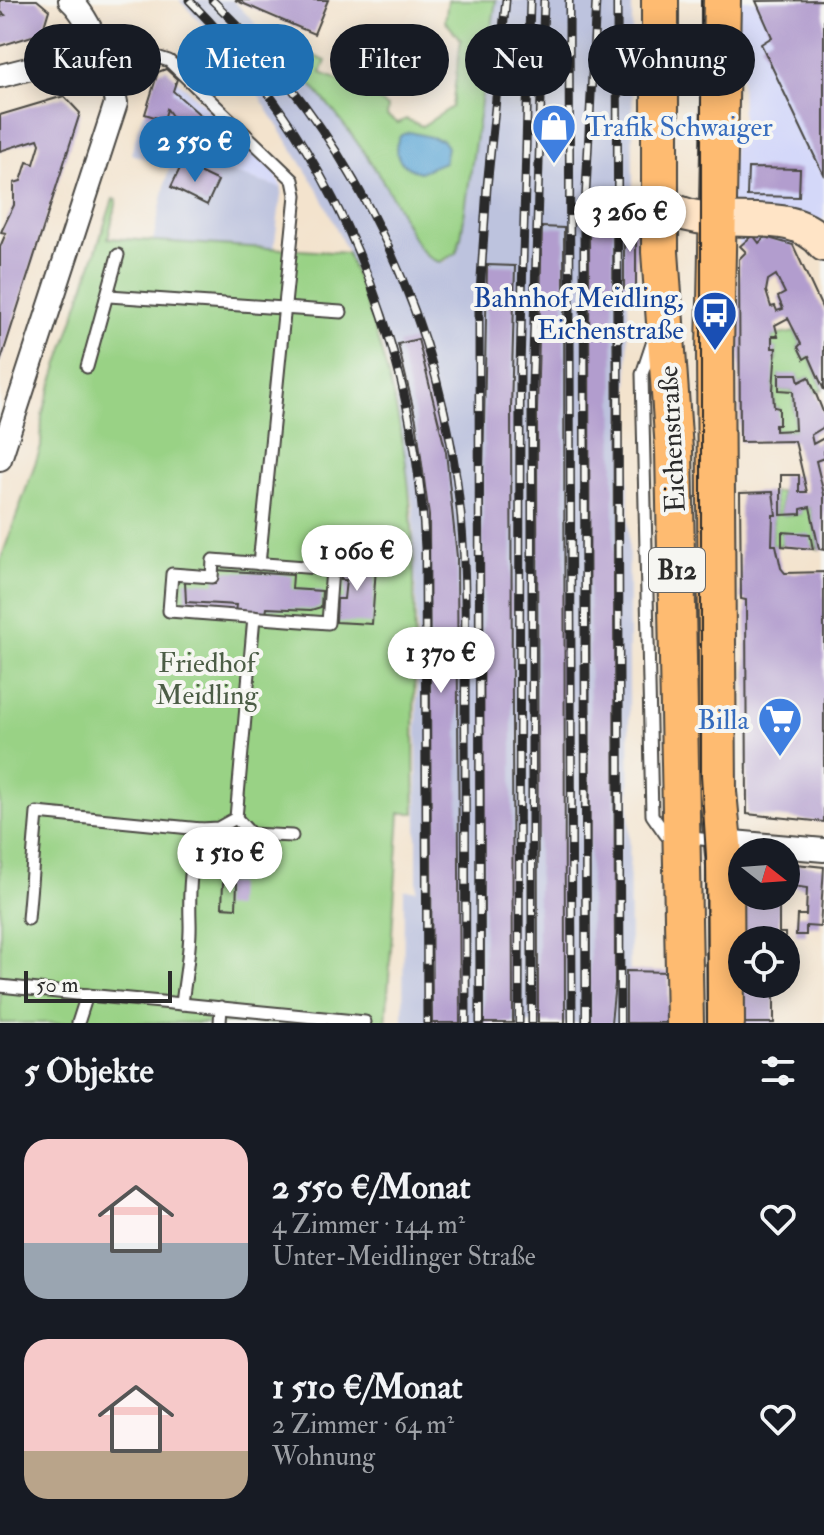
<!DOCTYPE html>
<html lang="de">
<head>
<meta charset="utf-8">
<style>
  :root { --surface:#171b24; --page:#242831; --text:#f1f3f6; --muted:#9ea1a6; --accent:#1f6fb2 }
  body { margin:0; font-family:"IM FELL Double Pica",serif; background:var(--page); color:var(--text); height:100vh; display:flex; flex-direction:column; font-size:30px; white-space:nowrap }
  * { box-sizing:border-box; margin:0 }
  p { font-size:26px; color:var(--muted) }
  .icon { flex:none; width:44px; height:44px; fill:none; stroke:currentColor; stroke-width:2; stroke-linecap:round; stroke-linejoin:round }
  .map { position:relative; height:1023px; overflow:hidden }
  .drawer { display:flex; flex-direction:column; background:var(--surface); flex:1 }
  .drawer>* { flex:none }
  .banner { position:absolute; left:24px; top:24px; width:776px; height:72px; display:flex; gap:16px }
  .needle { width:52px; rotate:107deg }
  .buttons { position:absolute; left:728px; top:838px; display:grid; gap:16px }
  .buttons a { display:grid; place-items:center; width:72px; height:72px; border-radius:50%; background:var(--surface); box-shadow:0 4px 20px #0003; font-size:40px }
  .scale { position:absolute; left:24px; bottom:20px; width:148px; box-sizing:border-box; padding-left:8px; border:4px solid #2b2b2b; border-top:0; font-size:22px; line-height:28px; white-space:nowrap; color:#2b2b2b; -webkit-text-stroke:6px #f6f6f2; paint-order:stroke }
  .price { position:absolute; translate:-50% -68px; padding:0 18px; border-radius:28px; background:#fff; color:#222; font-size:26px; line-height:52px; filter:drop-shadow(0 2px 4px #0008) }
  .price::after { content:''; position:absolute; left:50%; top:48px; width:24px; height:18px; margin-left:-12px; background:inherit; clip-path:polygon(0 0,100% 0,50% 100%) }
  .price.active { background:var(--accent); color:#fff }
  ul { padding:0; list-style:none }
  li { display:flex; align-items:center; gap:24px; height:200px; padding:0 24px }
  li span { display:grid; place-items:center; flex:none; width:224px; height:160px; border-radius:24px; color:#555 }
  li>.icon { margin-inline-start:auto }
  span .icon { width:96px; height:96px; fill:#fffc; stroke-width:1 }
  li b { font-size:34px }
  h2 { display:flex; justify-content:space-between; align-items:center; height:96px; padding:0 24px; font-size:34px }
  .tag { padding:0 28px; border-radius:36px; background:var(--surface); box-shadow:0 4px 20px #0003; font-size:28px; line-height:72px }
  .tag.active { background:var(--accent); color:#fff }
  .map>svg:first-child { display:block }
</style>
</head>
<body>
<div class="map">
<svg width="824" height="1023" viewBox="0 0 824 1023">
  <rect width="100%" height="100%" fill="#f6f6f2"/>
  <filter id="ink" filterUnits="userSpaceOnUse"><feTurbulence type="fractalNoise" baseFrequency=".0125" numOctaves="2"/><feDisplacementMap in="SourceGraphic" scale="16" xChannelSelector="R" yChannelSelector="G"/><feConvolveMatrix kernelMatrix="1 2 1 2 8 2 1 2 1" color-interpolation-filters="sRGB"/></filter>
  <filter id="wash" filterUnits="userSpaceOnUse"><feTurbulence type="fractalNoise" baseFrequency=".006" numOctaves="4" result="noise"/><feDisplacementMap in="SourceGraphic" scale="32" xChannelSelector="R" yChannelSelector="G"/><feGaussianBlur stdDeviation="1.8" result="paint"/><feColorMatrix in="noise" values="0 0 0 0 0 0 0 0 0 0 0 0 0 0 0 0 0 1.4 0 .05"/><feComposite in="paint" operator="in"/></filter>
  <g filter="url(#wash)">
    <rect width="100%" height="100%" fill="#f3e3cd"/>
    <g fill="#d4d8f9">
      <path d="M736 0H824V219L793 245 765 237 759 243 752 235 740 246 727 214 735 131 742 130 741 61H736Z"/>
      <path d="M166 69 276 173 282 188 227 172 161 134 145 114 158 72Z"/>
    </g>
    <g fill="#bdc3de">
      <path d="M179 0H233L330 102 374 164 423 253 444 262 456 253 464 220 496 0H632L633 205 629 209V218L624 219V288L628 289 630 1023H403L404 890H417V626L413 507 394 384 370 302 320 193 257 93 220 43Z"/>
      <path d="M143 113 164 120 161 134 201 158 227 172 282 188 274 249 153 241 169 167 131 154Z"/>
    </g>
    <g fill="#99d285" stroke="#627e58" stroke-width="2">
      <path d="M448 0H496L461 237 456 253 440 262C417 258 405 219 394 200 357 135 317 89 265 35L326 61 321 73 360 89 388 107 387 116 398 123 406 119 422 126 452 107 461 40 445 21Z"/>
      <path d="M113 199 117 200 108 238 347 253C377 328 401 408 409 489 419 596 412 705 415 813H400L386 1023H0V562L41 447 42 415Z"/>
      <path d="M795 332 801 344 798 347 804 359 809 356 823 389 815 393 809 377 799 382 797 375H779V390L793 391 795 430 775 431 779 408 774 407 772 361H776V349L772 348V336Z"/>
      <path d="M773 492H781V515L800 514 801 509 810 507 819 549 783 532 782 546 772 545 773 515 776 514Z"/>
    </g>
    <path fill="#5fa7d6" stroke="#456980" stroke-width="2" d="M410 132 442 140 447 147 444 162 420 172C401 168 389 152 401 135Z"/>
    <g id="blocks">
      <g fill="#b29dce" fill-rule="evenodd">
        <path d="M0 0H37L49 10 42 33 0 46V16L5 15 0 11Z"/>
        <path d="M235 0H328L314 34Z"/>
        <path d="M824 0V176L761 44 772 37 756 1Z"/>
        <path d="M166 69 177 79 173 91 206 120 194 145 172 134 177 123 167 109 164 120 145 114 158 72Z"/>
        <path d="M64 96 80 113 0 363V247L6 233 1 232 14 205V183L21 181 27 162 34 164 40 144 38 139 0 151V115Z"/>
        <path d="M214 117 247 148 238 157 205 126Z"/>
        <path d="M182 164 218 181 207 205 171 187Z"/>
        <path d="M748 168 800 169 799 197 747 196Z"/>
        <path d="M613 195 615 983 611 1023H590L589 196Z"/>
        <rect x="624" y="218" width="12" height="71"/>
        <path d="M542 227 564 228 565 1023H538L537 411Z"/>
        <path d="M753 235 759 243 765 237 793 245 824 312V390L809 356 804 359 798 347 801 344 788 318 775 325 778 336H772V348H776L773 390 774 407 779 408V425H775V431L795 430 793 391 779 390V374H797L799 382 809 377 824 414V427L811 435 813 444 824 438V458L816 461 824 494V550L819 549 810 507 801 509V514L781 515V475H799V492H807L795 441 740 442 739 259 746 252 740 246ZM776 275 785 293 778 297 783 309 777 311 775 306 771 307 766 291 768 280Z"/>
        <path d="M487 265 515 266 511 409 513 1023H484L483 478Z"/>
        <path d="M418 339 446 452 457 557 460 1023H432L429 516 416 420 398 344Z"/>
        <path d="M773 492 776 515H773L772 545H776L781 568 785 573 824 572V822L747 814 746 600 741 599 740 493Z"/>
        <path d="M782 532 810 534 813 549 782 546Z"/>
        <path d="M347 557 363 558V566L376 567 372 624 336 622 337 599H344L346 580H340Z"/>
        <path d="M216 570 293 575 292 589 322 591 321 607 311 610 267 608 266 614 235 612 236 605 186 602 185 581 215 583Z"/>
        <path d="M786 863 824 867 820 927 806 926V935H796L797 915H806L807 888 786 885Z"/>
        <path d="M223 883H237L236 908 222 907Z"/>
        <path d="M742 896H779V933H785V940H742Z"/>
        <path d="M626 971 669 972 668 1023H626Z"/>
        <rect x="742" y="984" width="32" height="39"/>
      </g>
    </g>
  </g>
  <g filter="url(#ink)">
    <use href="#blocks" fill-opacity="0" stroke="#494743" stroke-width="2"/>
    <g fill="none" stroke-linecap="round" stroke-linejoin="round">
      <g stroke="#494743" stroke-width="15">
        <g id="lane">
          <path d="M98 51 148 54 169 61 293 180 296 195 259 564"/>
          <path d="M109 296 341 312"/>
          <path d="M653 341 642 374 652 815 666 835 719 841"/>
          <path d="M87 367 118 255"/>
          <path d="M213 560 332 569 328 623 169 611 172 574 212 577Z"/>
          <path d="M236 818 251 834 292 836"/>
          <path d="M28 919 37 813 201 829"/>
          <path d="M0 986 87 995"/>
          <path d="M182 1004 365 1022"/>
          <path d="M78 1023 87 995 182 1004C185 977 191 949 190 922 189 889 190 862 201 829L218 828 236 818 254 617"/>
          <path d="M220 1023 221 1007"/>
        </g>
      </g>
      <g stroke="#494743" stroke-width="26">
        <g id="street">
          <path d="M0 76 98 51"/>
          <path d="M0 459 116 103C111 74 92 20 70 0"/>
          <path d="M722 841 824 850"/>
        </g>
      </g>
      <g stroke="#494743" stroke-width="36">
        <path id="secondary" d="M661 202C707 239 789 198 824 245"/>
      </g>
      <g stroke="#494743" stroke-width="40">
        <g id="primary">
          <path d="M660 0V252L674 450 685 1023"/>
          <path d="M722 0 715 352 718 792 725 865 726 1023"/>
        </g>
      </g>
      <use href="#lane" stroke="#fff" stroke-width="11"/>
      <use href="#street" stroke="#fff" stroke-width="22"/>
      <use href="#secondary" stroke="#ffe4c6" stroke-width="32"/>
      <use href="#primary" stroke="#febb71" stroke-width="36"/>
      <path stroke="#2b2b2b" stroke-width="2" d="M701 0V775L706 856 707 1023"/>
      <g stroke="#2b2b2b" stroke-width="9">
        <g id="rail">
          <path d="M189 0C335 148 415 341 425 548L427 1023"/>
          <path d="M212 0C355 137 442 320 461 516 467 582 465 649 465 715 466 818 465 920 466 1023"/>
          <path d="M569 0 572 1023"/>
          <path d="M617 0 620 1023"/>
          <path d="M480 1023 479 308 487 187 506 0"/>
          <path d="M519 1023 520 368 530 0"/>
          <path d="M532 1023V388L544 0"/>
          <path d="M586 1023 584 228 596 0"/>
        </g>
      </g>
      <use href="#rail" stroke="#f6f6f2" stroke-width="6" stroke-dasharray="18" stroke-linecap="butt"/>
    </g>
  </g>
  <defs>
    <g id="shop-pin" transform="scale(2.3)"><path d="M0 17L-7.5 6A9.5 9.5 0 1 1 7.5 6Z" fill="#3f7fe0" stroke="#f6f6f2"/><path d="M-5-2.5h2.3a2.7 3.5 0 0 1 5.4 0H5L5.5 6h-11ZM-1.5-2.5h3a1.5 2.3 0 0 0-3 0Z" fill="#fff"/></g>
    <g id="bus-pin" transform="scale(2.3)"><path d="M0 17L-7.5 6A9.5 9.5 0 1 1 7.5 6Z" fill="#1a4fb4" stroke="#f6f6f2"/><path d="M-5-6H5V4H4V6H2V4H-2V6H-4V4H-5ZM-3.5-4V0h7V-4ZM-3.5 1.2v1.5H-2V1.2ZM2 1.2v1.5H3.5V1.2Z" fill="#fff"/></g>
    <g id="supermarket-pin" transform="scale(2.3)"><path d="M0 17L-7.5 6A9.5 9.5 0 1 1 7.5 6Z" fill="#3f7fe0" stroke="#f6f6f2"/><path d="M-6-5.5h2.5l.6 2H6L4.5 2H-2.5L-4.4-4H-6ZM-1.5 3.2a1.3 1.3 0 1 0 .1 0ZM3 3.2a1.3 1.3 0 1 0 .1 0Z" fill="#fff"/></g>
  </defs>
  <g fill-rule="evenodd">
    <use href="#shop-pin" x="554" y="126"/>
    <use href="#bus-pin" x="715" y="313"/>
    <use href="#supermarket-pin" x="780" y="719"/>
  </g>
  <g text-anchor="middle" stroke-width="8" stroke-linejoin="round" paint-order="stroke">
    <rect fill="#f6f6f2" stroke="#686867" stroke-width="2" x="649" y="548" width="56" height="44" rx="6"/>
    <g font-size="26" font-weight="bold" fill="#2b2b2b">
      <text x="677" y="579">B12</text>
    </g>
    <g font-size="28" fill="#366cbe" stroke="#f6f6f2" text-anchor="start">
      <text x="585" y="136">Trafik Schwaiger</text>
      <text x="749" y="729" text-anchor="end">Billa</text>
    </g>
    <g font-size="28" fill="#164399" stroke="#f6f6f2" text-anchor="end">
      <text x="684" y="307">Bahnhof Meidling,<tspan x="684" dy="32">Eichenstraße</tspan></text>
    </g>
    <g font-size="28" fill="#2b2b2b" stroke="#f6f6f2">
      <text transform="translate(671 439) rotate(-93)" y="10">Eichenstraße</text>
    </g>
    <g font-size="28" fill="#4c5d46" stroke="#f6f6f2">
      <text x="207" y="672">Friedhof<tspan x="207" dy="32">Meidling</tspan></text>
    </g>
  </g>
</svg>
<div class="buttons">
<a><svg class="needle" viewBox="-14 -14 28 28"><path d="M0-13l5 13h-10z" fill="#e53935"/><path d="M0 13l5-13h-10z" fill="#9ea1a6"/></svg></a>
<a><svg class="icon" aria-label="locate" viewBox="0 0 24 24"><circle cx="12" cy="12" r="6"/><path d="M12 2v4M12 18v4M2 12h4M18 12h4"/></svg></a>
</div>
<div class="scale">50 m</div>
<b class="price active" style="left:195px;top:184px">2 550 €</b>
<b class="price" style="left:630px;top:254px">3 260 €</b>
<b class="price" style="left:357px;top:593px">1 060 €</b>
<b class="price" style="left:441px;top:695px">1 370 €</b>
<b class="price" style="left:230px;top:895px">1 510 €</b>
<div class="banner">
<a class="tag">Kaufen</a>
<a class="tag active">Mieten</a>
<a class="tag">Filter</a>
<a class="tag">Neu</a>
<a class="tag">Wohnung</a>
</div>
</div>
<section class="drawer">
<h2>5 Objekte<svg class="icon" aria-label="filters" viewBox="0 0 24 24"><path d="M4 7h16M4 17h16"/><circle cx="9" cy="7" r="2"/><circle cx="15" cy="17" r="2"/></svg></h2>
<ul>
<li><span style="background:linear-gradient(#f6c9c9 65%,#9aa5b1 0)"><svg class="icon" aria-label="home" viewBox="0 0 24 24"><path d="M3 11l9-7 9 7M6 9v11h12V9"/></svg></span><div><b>2 550 €/Monat</b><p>4 Zimmer · 144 m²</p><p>Unter-Meidlinger Straße</p></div><svg class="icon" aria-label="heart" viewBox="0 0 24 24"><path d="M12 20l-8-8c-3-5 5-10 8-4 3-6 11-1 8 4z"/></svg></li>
<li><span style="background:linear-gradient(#f6c9c9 70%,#b9a48a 0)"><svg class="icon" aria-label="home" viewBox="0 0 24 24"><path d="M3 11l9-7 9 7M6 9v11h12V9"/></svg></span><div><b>1 510 €/Monat</b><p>2 Zimmer · 64 m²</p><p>Wohnung</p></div><svg class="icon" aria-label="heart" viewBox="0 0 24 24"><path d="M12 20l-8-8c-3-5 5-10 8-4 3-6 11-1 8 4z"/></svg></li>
</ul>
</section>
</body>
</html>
